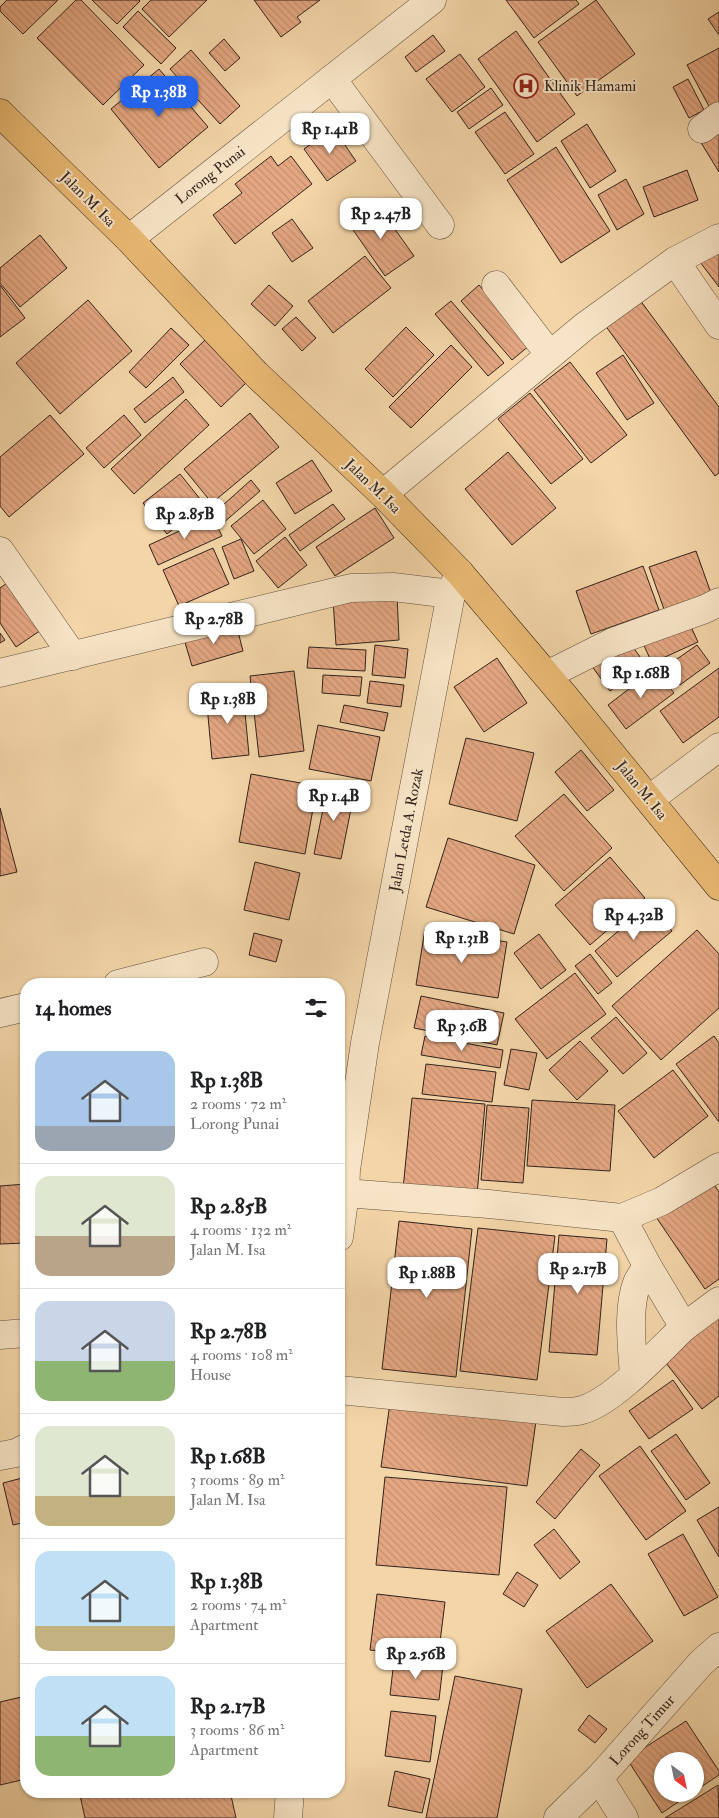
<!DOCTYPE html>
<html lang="en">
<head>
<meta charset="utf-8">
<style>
  :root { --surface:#fff; --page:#f6f6f6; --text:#202124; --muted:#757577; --line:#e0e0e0; --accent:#2563eb }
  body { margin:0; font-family:"IM FELL Double Pica",serif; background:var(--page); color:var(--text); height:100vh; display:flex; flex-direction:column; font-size:19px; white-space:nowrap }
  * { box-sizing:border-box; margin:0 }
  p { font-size:16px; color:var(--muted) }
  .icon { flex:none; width:28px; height:28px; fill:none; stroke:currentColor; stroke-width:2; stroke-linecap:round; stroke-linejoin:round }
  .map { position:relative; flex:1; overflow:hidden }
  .panel { position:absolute; left:20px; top:978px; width:325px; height:820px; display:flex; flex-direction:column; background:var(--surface); border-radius:20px; box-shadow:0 1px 4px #0004 }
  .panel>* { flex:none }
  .needle { width:32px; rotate:147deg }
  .controls { position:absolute; left:654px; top:1752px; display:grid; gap:10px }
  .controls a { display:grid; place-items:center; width:50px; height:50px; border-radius:50%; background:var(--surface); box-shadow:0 1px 4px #0004; font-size:25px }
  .price { position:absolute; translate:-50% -42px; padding:0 11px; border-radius:10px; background:#fff; color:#222; font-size:16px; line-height:32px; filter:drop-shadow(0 1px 2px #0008) }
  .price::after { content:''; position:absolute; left:50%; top:30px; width:15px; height:11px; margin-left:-8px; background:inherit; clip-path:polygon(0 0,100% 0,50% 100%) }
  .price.selected { background:var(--accent); color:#fff }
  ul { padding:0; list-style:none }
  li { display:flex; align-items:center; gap:15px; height:125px; padding:0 15px }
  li+li { border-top:1px solid var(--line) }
  li span { display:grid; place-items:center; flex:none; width:140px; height:100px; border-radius:15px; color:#555 }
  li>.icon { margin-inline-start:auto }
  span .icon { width:60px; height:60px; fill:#fffc; stroke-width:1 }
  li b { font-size:21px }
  h2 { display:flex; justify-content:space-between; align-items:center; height:60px; padding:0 15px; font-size:21px }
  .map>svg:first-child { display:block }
</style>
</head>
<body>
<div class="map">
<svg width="719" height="1818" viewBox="0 0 719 1818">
  <defs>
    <pattern id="building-back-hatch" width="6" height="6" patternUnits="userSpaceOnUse" patternTransform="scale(1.25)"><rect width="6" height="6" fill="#e4a782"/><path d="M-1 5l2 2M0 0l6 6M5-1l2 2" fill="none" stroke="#c48f70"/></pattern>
  </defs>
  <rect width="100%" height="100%" fill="#f3d5a8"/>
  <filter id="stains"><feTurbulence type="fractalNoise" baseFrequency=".004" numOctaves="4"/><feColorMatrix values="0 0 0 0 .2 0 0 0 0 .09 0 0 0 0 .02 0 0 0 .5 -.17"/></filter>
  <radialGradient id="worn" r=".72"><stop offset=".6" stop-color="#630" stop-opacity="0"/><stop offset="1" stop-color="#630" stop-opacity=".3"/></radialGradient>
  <g fill="url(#building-back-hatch)" stroke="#32231c">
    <path d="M7 0H58L23 34 0 11V7Z"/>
    <path d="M76 0H81L144 65 103 105 37 38Z"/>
    <path d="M92 0H139L140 1 117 24Z"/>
    <path d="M151 0H207L169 37 142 9Z"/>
    <path d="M254 0H320L297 17 301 22 281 37Z"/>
    <path d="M506 0H576L579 4 534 38Z"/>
    <path d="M596 0 635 54 577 96 538 42Z"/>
    <path d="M138 11 176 48 161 64 123 27Z"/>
    <path d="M719 12V35L708 19Z"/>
    <path d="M516 31 575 114 537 142 478 59Z"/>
    <path d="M433 35 445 51 416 72 405 57Z"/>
    <path d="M224 39 240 58 225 71 209 53Z"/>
    <path d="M719 48V108L712 112 687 65Z"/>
    <path d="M191 50 240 106 220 124 170 69Z"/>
    <path d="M460 54 485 87 452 112 426 79Z"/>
    <path d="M159 69 208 127 159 168 111 109Z"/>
    <path d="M688 79 704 110 689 118 673 87Z"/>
    <path d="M491 88 503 105 469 129 457 112Z"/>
    <path d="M505 112 534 154 505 174 475 132Z"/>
    <path d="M587 124 616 171 590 188 561 141Z"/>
    <path d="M333 128 356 161 327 181 304 149Z"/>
    <path d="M719 130V172L700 141Z"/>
    <path d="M556 147 610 231 561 263 507 180Z"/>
    <path d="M271 156 278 166 291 156 312 184 235 244 213 215 242 193 235 184Z"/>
    <path d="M687 170 698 200 654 217 643 187Z"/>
    <path d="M626 179 644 214 617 230 598 195Z"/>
    <path d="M377 204 414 256 385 276 349 224Z"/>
    <path d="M292 219 313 248 292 262 272 233Z"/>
    <path d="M40 235 67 268 20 307 0 283V268Z"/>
    <path d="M719 249V287L700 262Z"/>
    <path d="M365 256 391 288 333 333 308 301Z"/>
    <path d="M0 285 25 318 0 337Z"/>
    <path d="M269 285 293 306 275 326 251 304Z"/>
    <path d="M479 285 530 345 512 360 461 301Z"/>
    <path d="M637 296 719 407V473L715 476 602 321Z"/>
    <path d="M88 300 132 351 60 414 16 363Z"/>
    <path d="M451 301 504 363 488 376 435 314Z"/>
    <path d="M296 317 316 338 302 351 282 329Z"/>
    <path d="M406 327 434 355 393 397 365 369Z"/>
    <path d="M171 328 189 345 146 388 129 372Z"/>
    <path d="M205 340 246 383 221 407 180 364Z"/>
    <path d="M451 345 472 367 411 428 389 407Z"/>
    <path d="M623 355 654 403 627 420 596 373Z"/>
    <path d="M570 362 627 435 591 463 534 390Z"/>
    <path d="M173 377 184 392 145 423 134 409Z"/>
    <path d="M530 393 583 459 551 484 498 419Z"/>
    <path d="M186 399 209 425 134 494 111 469Z"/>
    <path d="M250 413 279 447 212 503 184 469Z"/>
    <path d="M50 415 84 454 9 517 0 506V457Z"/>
    <path d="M124 415 141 435 104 468 86 448Z"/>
    <path d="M508 452 556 508 512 545 465 489Z"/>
    <path d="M312 460 332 491 295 514 276 483Z"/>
    <path d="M180 474 205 505 167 534 143 503Z"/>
    <path d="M251 480 260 491 222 524 213 514Z"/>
    <path d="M263 500 286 529 254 554 231 526Z"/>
    <path d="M333 504 345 519 300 551 289 535Z"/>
    <path d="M375 508 394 538 335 576 316 547Z"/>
    <path d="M212 516 222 536 158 565 149 545Z"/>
    <path d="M285 537 307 565 278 588 256 561Z"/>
    <path d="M241 539 254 571 234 579 222 547Z"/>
    <path d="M213 548 229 584 179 606 163 570Z"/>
    <path d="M696 551 712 596 665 612 649 567Z"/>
    <path d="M643 566 659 610 591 634 576 591Z"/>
    <path d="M10 581 44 628 16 647 0 623V588Z"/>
    <path d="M397 594 399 640 336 645 333 599Z"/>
    <path d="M687 618 698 642 652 663 641 639Z"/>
    <path d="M236 624 243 651 192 666 184 639Z"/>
    <path d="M0 633 5 640 0 643Z"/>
    <path d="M627 639 646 665 610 691 591 665Z"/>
    <path d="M375 645 408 649 405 678 372 675Z"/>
    <path d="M697 645 710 663 680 685 667 666Z"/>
    <path d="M309 647 366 650 365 671 307 668Z"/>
    <path d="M497 658 527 703 484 732 454 687Z"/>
    <path d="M719 668V717L683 743 660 711Z"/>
    <path d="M655 669 674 693 626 729 608 705Z"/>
    <path d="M294 671 304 751 259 757 250 676Z"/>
    <path d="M323 675 362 677 360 696 322 693Z"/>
    <path d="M370 681 404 685 401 707 367 703Z"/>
    <path d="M243 691 249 755 212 759 206 695Z"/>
    <path d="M344 705 388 713 384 731 340 722Z"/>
    <path d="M318 725 380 737 371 781 309 769Z"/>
    <path d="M466 738 534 753 517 821 449 804Z"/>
    <path d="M581 750 614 790 587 811 555 772Z"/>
    <path d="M251 774 317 786 305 854 239 842Z"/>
    <path d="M328 784 355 789 341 859 314 854Z"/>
    <path d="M564 794 612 848 564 891 515 836Z"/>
    <path d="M0 808 17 872 0 876Z"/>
    <path d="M448 838 535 865 514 934 426 907Z"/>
    <path d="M610 857 645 898 590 945 555 905Z"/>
    <path d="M255 862 300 873 289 920 244 910Z"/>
    <path d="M650 904 672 931 617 977 595 951Z"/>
    <path d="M425 929 507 942 498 998 416 985Z"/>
    <path d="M697 930 719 954V1008L661 1060 612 1006Z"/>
    <path d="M254 933 282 940 276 962 249 955Z"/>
    <path d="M539 934 566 970 541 989 514 953Z"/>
    <path d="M590 954 612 983 598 994 575 966Z"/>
    <path d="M575 973 606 1014 547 1059 515 1019Z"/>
    <path d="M421 996 504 1013 497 1045 414 1028Z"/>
    <path d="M616 1017 647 1053 623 1074 591 1038Z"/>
    <path d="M425 1036 503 1050 500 1068 421 1055Z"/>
    <path d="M714 1036 719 1043V1122L676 1064Z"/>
    <path d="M580 1041 608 1071 577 1100 549 1070Z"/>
    <path d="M511 1049 537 1053 529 1090 504 1085Z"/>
    <path d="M426 1064 496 1072 492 1102 422 1094Z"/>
    <path d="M673 1070 708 1116 654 1158 618 1111Z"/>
    <path d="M412 1098 485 1104 477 1195 403 1189Z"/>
    <path d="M532 1100 615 1105 610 1171 527 1166Z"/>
    <path d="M26 1103V1115L21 1106Z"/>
    <path d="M487 1105 529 1108 523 1183 481 1180Z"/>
    <path d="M711 1180 719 1192V1279L705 1289 656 1217Z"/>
    <path d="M26 1184V1243L0 1244V1186Z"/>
    <path d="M399 1221 472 1229 456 1377 382 1369Z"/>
    <path d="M478 1228 555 1236 537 1380 460 1371Z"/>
    <path d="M559 1235 607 1239 597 1355 549 1352Z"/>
    <path d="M719 1314V1396L702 1409 662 1358Z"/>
    <path d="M673 1380 693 1409 649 1439 629 1411Z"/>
    <path d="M390 1403 536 1421 527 1486 381 1467Z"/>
    <path d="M676 1434 710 1483 686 1500 651 1451Z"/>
    <path d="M640 1446 686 1511 646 1540 599 1476Z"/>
    <path d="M581 1449 600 1465 555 1519 536 1502Z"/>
    <path d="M26 1477V1522L13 1525 3 1483Z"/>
    <path d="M385 1477 507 1487 499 1575 376 1565Z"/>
    <path d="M719 1507V1557L697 1520Z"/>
    <path d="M554 1529 580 1562 560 1579 534 1545Z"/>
    <path d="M683 1534 718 1597 684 1616 648 1554Z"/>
    <path d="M517 1572 538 1585 524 1607 503 1594Z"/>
    <path d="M611 1584 653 1641 587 1688 546 1631Z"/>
    <path d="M377 1594 445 1602 438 1658 370 1650Z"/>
    <path d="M394 1660 443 1665 439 1700 390 1695Z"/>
    <path d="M455 1676 522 1689 497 1818H426Z"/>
    <path d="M26 1696V1779L0 1785V1702Z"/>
    <path d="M391 1711 436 1716 430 1762 385 1756Z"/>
    <path d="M589 1715 607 1729 595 1743 578 1730Z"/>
    <path d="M686 1721 719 1771V1775L695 1791V1761H662V1794H690L662 1813 627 1759Z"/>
    <path d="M395 1771 430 1779 422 1813 388 1806Z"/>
    <path d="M718 1785 719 1818H665Z"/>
    <path d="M79 1791H230L236 1818H85Z"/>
  </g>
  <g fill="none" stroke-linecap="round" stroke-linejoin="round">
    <g stroke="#62503f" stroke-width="29">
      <g id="minor">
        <path d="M332 79 440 225"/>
        <path d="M702 129 719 116"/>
        <path d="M129 239 432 0"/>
        <path d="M675 261 719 325"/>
        <path d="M496 285 550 355"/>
        <path d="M383 494 585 326 675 261 719 238"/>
        <path d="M0 551 73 656"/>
        <path d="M0 673 351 588 393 587 451 594"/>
        <path d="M547 675 613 642 705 609 719 602"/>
        <path d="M650 799 719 747"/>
        <path d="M118 984 204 962"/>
        <path d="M0 1013 26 1007"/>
        <path d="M345 1193 489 1204 622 1218 662 1201 719 1167"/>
        <path d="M339 1237 345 1193 346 1170 365 1043 451 594 459 572"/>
        <path d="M684 1327 719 1301"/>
        <path d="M0 1335 26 1333"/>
        <path d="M634 1375C632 1348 627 1309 637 1283 639 1277 644 1272 648 1267"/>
        <path d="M339 1390 563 1412C569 1412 576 1412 582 1410 613 1402 660 1350 684 1327L648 1267 622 1218"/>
        <path d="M0 1456 16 1453 26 1448"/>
        <path d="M288 1818 290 1791"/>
        <path d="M558 1818 599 1778"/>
        <path d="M624 1818 599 1778 701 1663 719 1647"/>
      </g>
    </g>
    <g stroke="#32231c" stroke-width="29">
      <path id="major" d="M0 113 129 239 256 374 383 494 459 572 565 697 719 886"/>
    </g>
    <use href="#minor" stroke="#f7e4c6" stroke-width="28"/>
    <use href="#major" stroke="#eaba74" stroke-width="28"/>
  </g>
  <defs>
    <g id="hospital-ring" transform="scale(1.25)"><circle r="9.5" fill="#f7e4c6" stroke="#8f2418" stroke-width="1.5"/><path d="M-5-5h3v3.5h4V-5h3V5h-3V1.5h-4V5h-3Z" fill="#8f2418"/></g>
  </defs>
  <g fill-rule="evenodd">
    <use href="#hospital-ring" x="526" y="86"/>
  </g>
  <g text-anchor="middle" stroke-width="4" stroke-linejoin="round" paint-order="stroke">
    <g font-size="15" fill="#32231c" stroke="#f7e4c6" text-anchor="start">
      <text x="544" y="91">Klinik Hamami</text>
    </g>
    <g font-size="15" fill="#32231c" stroke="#f7e4c6">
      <text transform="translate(210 175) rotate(-38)" y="5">Lorong Punai</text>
      <text transform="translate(88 199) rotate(45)" y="5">Jalan M. Isa</text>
      <text transform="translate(373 486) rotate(44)" y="5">Jalan M. Isa</text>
      <text transform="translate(642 790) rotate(51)" y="5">Jalan M. Isa</text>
      <text transform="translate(406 830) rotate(-79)" y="5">Jalan Letda A. Rozak</text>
      <text transform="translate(642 1730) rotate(-48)" y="5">Lorong Timur</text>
    </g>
  </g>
  <rect width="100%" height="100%" filter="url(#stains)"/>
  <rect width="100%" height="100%" fill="url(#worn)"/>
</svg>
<div class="controls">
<a><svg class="needle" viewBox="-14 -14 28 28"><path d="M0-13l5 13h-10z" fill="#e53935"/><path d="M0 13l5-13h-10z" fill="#757577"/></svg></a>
</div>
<b class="price selected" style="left:159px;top:118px">Rp 1.38B</b>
<b class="price" style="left:330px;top:155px">Rp 1.41B</b>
<b class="price" style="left:381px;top:240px">Rp 2.47B</b>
<b class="price" style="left:185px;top:540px">Rp 2.85B</b>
<b class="price" style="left:214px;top:645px">Rp 2.78B</b>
<b class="price" style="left:641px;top:699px">Rp 1.68B</b>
<b class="price" style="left:228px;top:725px">Rp 1.38B</b>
<b class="price" style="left:334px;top:822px">Rp 1.4B</b>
<b class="price" style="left:634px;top:941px">Rp 4.32B</b>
<b class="price" style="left:462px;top:964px">Rp 1.31B</b>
<b class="price" style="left:462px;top:1052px">Rp 3.6B</b>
<b class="price" style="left:578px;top:1295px">Rp 2.17B</b>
<b class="price" style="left:427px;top:1299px">Rp 1.88B</b>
<b class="price" style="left:416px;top:1680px">Rp 2.56B</b>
<section class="panel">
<h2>14 homes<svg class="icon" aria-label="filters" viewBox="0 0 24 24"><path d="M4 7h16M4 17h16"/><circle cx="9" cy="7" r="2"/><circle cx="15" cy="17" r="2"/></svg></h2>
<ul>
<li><span style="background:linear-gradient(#a9c7e8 75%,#9aa5b1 0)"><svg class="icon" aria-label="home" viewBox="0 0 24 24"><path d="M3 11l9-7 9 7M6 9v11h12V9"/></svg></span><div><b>Rp 1.38B</b><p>2 rooms · 72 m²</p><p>Lorong Punai</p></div></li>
<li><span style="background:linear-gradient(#dfe7d0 60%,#b9a48a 0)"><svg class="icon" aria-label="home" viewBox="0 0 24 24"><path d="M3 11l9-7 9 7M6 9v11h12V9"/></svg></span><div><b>Rp 2.85B</b><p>4 rooms · 132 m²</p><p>Jalan M. Isa</p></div></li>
<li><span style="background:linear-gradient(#c9d6e8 60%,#8fb573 0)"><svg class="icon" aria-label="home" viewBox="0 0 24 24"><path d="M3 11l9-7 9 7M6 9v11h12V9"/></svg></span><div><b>Rp 2.78B</b><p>4 rooms · 108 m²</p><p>House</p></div></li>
<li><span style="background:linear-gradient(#dfe7d0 70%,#c2b280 0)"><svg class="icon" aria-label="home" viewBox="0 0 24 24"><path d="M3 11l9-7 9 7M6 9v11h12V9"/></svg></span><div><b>Rp 1.68B</b><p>3 rooms · 89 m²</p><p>Jalan M. Isa</p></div></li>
<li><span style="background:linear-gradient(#bfe0f5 75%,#c2b280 0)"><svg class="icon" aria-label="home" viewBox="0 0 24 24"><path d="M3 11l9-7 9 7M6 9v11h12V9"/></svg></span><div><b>Rp 1.38B</b><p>2 rooms · 74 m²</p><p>Apartment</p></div></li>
<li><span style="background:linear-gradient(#bfe0f5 60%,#8fb573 0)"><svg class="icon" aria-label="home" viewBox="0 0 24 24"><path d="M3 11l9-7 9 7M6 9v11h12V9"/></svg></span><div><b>Rp 2.17B</b><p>3 rooms · 86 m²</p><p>Apartment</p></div></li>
</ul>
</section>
</div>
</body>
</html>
